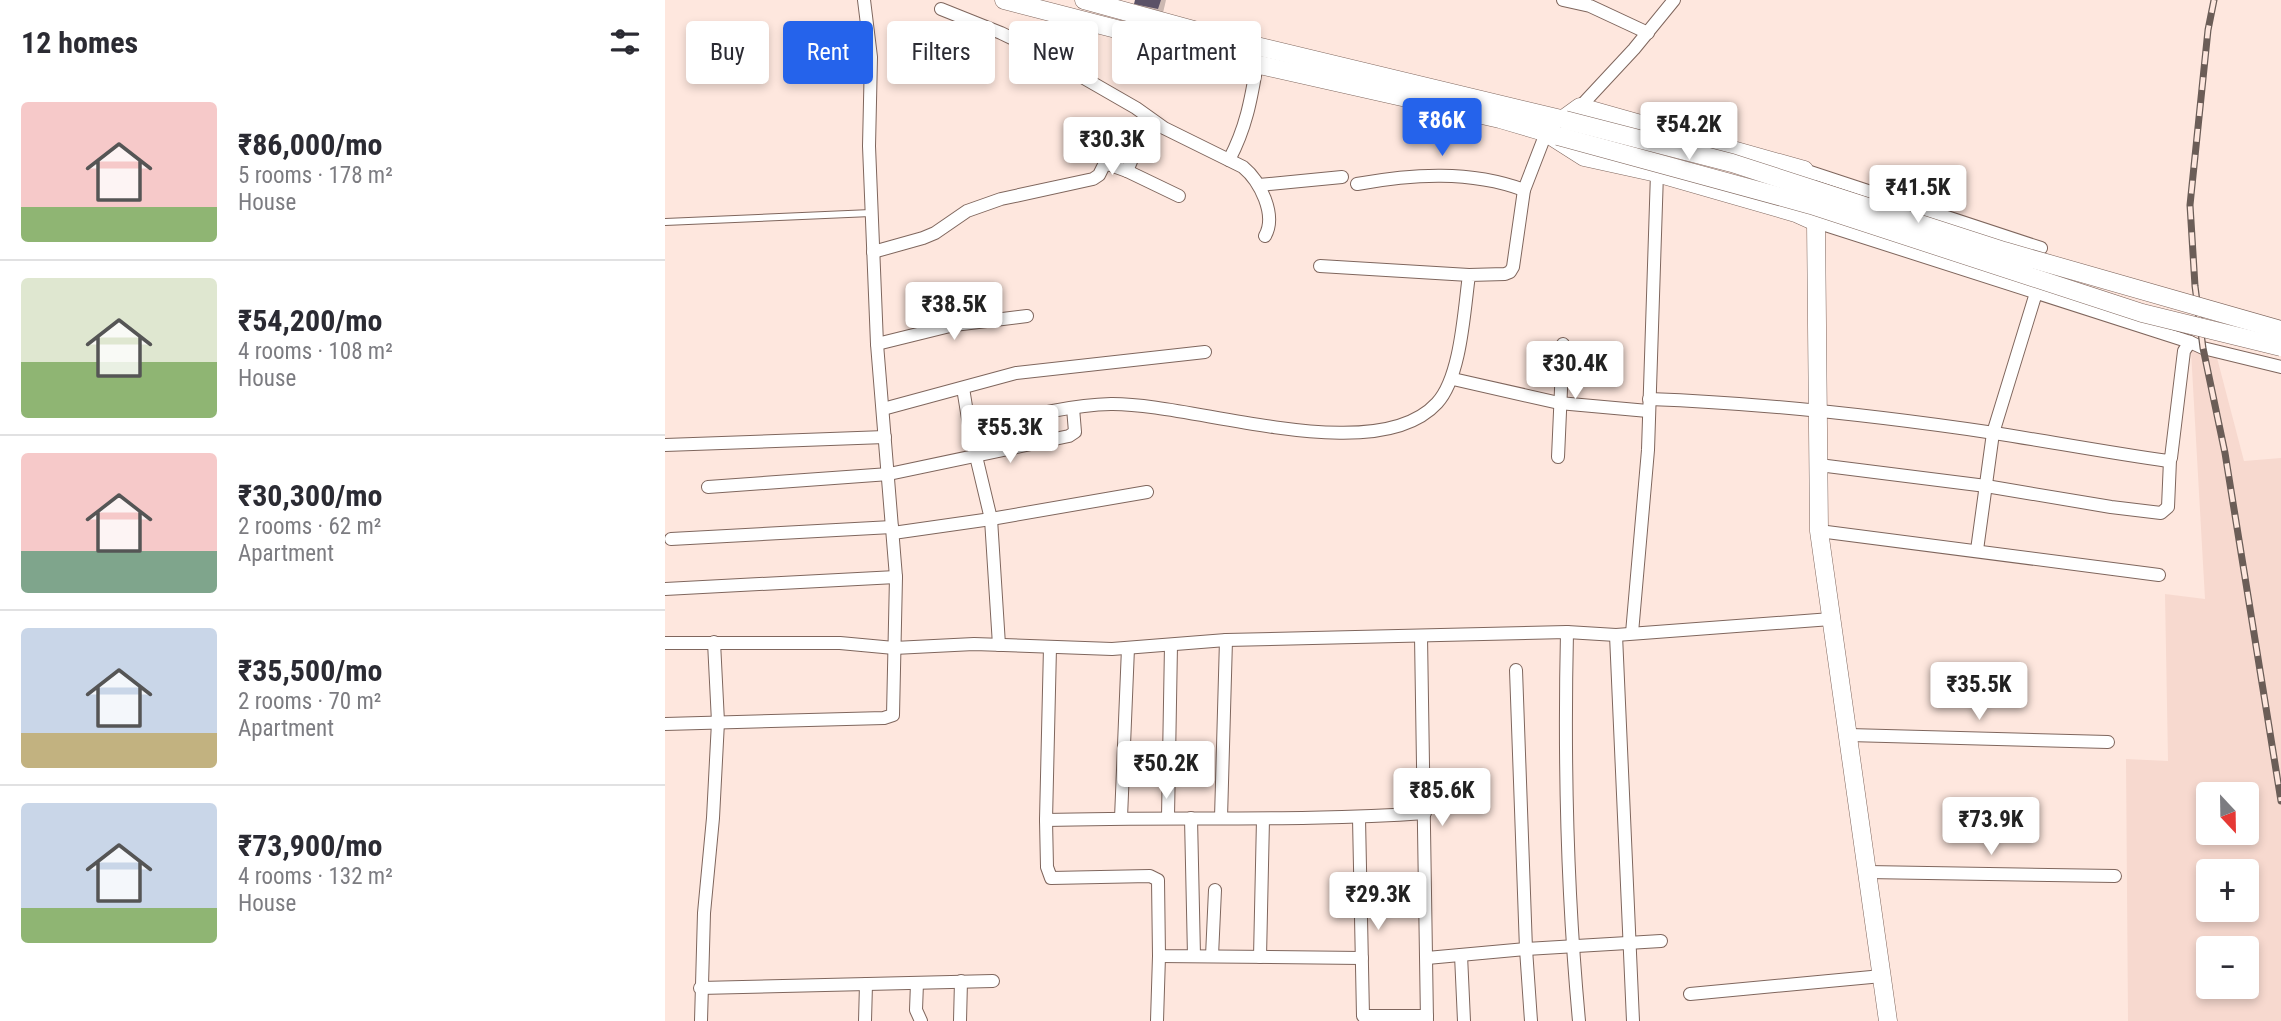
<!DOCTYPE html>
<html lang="en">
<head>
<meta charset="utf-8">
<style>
  :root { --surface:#fff; --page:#f7f7f7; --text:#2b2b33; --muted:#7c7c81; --line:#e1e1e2; --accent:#2563eb }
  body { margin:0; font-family:"Roboto Condensed",sans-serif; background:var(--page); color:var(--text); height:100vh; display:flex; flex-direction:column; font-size:26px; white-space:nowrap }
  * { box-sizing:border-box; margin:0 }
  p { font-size:23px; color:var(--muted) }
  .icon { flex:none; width:38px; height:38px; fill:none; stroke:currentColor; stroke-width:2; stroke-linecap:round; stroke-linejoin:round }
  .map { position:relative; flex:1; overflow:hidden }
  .sheet { display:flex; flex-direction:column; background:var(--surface); width:665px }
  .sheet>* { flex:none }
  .top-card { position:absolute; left:21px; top:21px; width:665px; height:63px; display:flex; gap:14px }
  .needle { width:46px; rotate:158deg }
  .controls { position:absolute; left:1531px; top:782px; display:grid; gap:14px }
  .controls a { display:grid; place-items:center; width:63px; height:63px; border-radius:7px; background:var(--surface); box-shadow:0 4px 10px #0003; font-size:35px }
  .price { position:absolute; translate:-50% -60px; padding:0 16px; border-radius:7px; background:#fff; color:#222; font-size:23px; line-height:46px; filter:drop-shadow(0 2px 4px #0008) }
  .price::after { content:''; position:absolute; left:50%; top:42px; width:21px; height:16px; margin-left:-10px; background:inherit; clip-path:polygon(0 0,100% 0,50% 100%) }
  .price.active { background:var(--accent); color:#fff }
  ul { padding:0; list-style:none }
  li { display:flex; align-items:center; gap:21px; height:175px; padding:0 21px }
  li+li { border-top:2px solid var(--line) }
  li span { display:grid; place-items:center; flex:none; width:196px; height:140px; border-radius:7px; color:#555 }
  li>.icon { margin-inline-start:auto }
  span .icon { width:84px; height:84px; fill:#fffc; stroke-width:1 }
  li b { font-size:30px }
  h2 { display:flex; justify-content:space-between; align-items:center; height:84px; padding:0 21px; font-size:30px }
  .tag { padding:0 24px; border-radius:7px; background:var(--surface); box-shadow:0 4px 10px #0003; font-size:24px; line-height:63px }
  .tag.active { background:var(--accent); color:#fff }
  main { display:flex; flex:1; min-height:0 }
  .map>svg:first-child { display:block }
</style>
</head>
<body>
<main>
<section class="sheet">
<h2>12 homes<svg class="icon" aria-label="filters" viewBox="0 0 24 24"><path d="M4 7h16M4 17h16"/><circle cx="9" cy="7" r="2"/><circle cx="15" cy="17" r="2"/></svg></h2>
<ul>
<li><span style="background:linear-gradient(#f6c9c9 75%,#8fb573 0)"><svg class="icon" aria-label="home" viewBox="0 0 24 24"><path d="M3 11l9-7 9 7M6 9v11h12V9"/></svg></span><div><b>₹86,000/mo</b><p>5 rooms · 178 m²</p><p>House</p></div></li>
<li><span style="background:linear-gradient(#dfe7d0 60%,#8fb573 0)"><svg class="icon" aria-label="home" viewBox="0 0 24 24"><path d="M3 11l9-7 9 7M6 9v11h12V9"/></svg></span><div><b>₹54,200/mo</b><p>4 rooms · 108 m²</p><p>House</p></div></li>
<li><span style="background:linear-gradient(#f6c9c9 70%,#7fa58c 0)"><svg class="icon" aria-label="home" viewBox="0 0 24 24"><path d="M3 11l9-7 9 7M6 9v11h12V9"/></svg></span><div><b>₹30,300/mo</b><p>2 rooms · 62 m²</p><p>Apartment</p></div></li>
<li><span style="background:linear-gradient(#c9d6e8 75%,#c2b280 0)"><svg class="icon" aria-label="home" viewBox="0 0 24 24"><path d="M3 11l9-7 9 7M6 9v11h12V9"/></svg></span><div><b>₹35,500/mo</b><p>2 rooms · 70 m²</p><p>Apartment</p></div></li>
<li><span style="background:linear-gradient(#c9d6e8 75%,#8fb573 0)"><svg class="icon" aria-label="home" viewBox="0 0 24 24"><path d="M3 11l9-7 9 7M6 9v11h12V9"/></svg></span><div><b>₹73,900/mo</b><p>4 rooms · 132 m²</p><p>House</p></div></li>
</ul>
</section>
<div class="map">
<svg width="1616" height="1021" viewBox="0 0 1616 1021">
  <rect width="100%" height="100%" fill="#fee7de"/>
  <path fill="#f7d9cf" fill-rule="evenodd" d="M1526 351 1551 354 1579 461 1616 458V1021H1463L1461 759 1503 761 1500 594 1540 599ZM1544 794H1582V833H1544ZM1544 872H1582V910H1544ZM1544 948H1582V987H1544Z"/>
  <path fill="#0003" d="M472 0H501L498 13 476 9 471 4Z"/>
  <path fill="#5b5267" d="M470 0H496L493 9 469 4Z"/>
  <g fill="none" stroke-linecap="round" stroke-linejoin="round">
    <g stroke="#7f665d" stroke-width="8">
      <path id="lane" d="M0 222 206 213"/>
    </g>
    <g stroke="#7f665d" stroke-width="14">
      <g id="street">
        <path d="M898 0 925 6 983 33"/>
        <path d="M276 9 336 33 365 47 471 108 499 128 578 167C595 181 612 215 600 236"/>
        <path d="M915 107 969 49 1009 0"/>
        <path d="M484 118 462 171 514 196"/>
        <path d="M564 160C581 128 586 100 592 64"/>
        <path d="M1139 170 1376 248"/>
        <path d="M692 184C747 174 805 170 859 190"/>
        <path d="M594 185 677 177"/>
        <path d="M1151 222 1525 342"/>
        <path d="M208 252 258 238 270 233 302 211 336 199 428 179 434 175 440 163 462 171"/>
        <path d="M655 266 804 275"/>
        <path d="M212 344 289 325 362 316"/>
        <path d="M788 379 894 403 983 411"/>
        <path d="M298 388 305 431 326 519 334 645"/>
        <path d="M984 399C1099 403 1214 416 1329 433 1387 442 1445 453 1503 461L1506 458 1519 351 1525 342 1538 348 1616 367"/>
        <path d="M218 409 351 373 540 352"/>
        <path d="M305 431C351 420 398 405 446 404 529 403 711 470 772 403 796 377 799 311 804 275L840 274 845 272 848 267 859 190 881 133"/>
        <path d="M0 445 220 437"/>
        <path d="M893 457 898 344"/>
        <path d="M1154 465 1321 486 1446 507 1496 513 1503 507 1505 460"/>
        <path d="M43 487 224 474 404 436 410 432 408 408"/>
        <path d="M1154 531 1494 575"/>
        <path d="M228 533 326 519 482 492"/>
        <path d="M6 539 227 527"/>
        <path d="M1312 550 1328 433 1371 293"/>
        <path d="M0 589 231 577"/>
        <path d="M902 632C899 761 902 892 914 1021"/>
        <path d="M967 633 983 450 992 173"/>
        <path d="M951 635 968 1021"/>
        <path d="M756 636 762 1021"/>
        <path d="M0 643H175L229 648 309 644 447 649 561 640 902 632 951 635 1166 619"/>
        <path d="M385 647 381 820C508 816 634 822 760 813"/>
        <path d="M851 670 861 949 866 1021"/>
        <path d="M0 724 219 718 228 715 231 577 212 344 204 146 206 57 199 0"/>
        <path d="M1184 735 1443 742"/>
        <path d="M503 817 506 645"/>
        <path d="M456 818 463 648"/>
        <path d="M526 818 529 956"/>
        <path d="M556 818 561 640"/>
        <path d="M694 818 698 1016H762"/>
        <path d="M381 820 382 867 386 878 485 876 493 880 494 956 697 958"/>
        <path d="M1202 872 1450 876"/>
        <path d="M796 955 799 1021"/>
        <path d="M547 956 550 890"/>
        <path d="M595 957 598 819"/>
        <path d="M762 958 861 949 996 941"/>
        <path d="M252 983 251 1010 256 1021"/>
        <path d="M35 988 328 981"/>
        <path d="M1025 994 1217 976"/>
        <path d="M36 1021 39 913 48 818 53 722 49 642"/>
        <path d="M200 1021 201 984"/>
        <path d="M295 1021 296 981"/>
        <path d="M492 1021 494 956"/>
      </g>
    </g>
    <g stroke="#7f665d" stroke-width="19">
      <g id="secondary">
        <path d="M339 0 564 58 835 119 893 136"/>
        <path d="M419 0 554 37 900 120"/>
        <path d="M897 120 915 107 1139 170 1151 222 1154 531 1223 1021"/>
        <path d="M886 136 919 157 992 173 1131 213 1151 222"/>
      </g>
    </g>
    <use href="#lane" stroke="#fff" stroke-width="6"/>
    <use href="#street" stroke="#fff" stroke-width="12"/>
    <use href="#secondary" stroke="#fff" stroke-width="18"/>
    <g stroke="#6b5d57" stroke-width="7">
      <path id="rail" d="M1549 0 1543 30 1525 205 1530 286 1538 348 1560 453 1616 801"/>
    </g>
    <use href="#rail" stroke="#fee7de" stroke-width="4.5" stroke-dasharray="13" stroke-linecap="butt"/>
    <g stroke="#7f665d" stroke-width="19" stroke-linecap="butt">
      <g id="secondary-bridge">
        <path d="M900 120 1067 163 1339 251 1616 330"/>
        <path d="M893 136 1146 205 1477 313 1616 347"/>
      </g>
    </g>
    <use href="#secondary-bridge" stroke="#fff" stroke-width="18"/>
  </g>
</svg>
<div class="controls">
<a><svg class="needle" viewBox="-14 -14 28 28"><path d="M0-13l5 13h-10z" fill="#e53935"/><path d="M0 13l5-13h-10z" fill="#7c7c81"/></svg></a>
<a>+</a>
<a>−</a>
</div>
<b class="price active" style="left:777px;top:158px">₹86K</b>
<b class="price" style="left:1024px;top:162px">₹54.2K</b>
<b class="price" style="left:447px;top:177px">₹30.3K</b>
<b class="price" style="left:1253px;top:225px">₹41.5K</b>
<b class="price" style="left:289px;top:342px">₹38.5K</b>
<b class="price" style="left:910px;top:401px">₹30.4K</b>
<b class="price" style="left:345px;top:465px">₹55.3K</b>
<b class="price" style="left:1314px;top:722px">₹35.5K</b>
<b class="price" style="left:501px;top:801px">₹50.2K</b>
<b class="price" style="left:777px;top:828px">₹85.6K</b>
<b class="price" style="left:1326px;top:857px">₹73.9K</b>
<b class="price" style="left:713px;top:932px">₹29.3K</b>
<div class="top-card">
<a class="tag">Buy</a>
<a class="tag active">Rent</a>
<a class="tag">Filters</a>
<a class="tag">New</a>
<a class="tag">Apartment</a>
</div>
</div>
</main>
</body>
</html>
